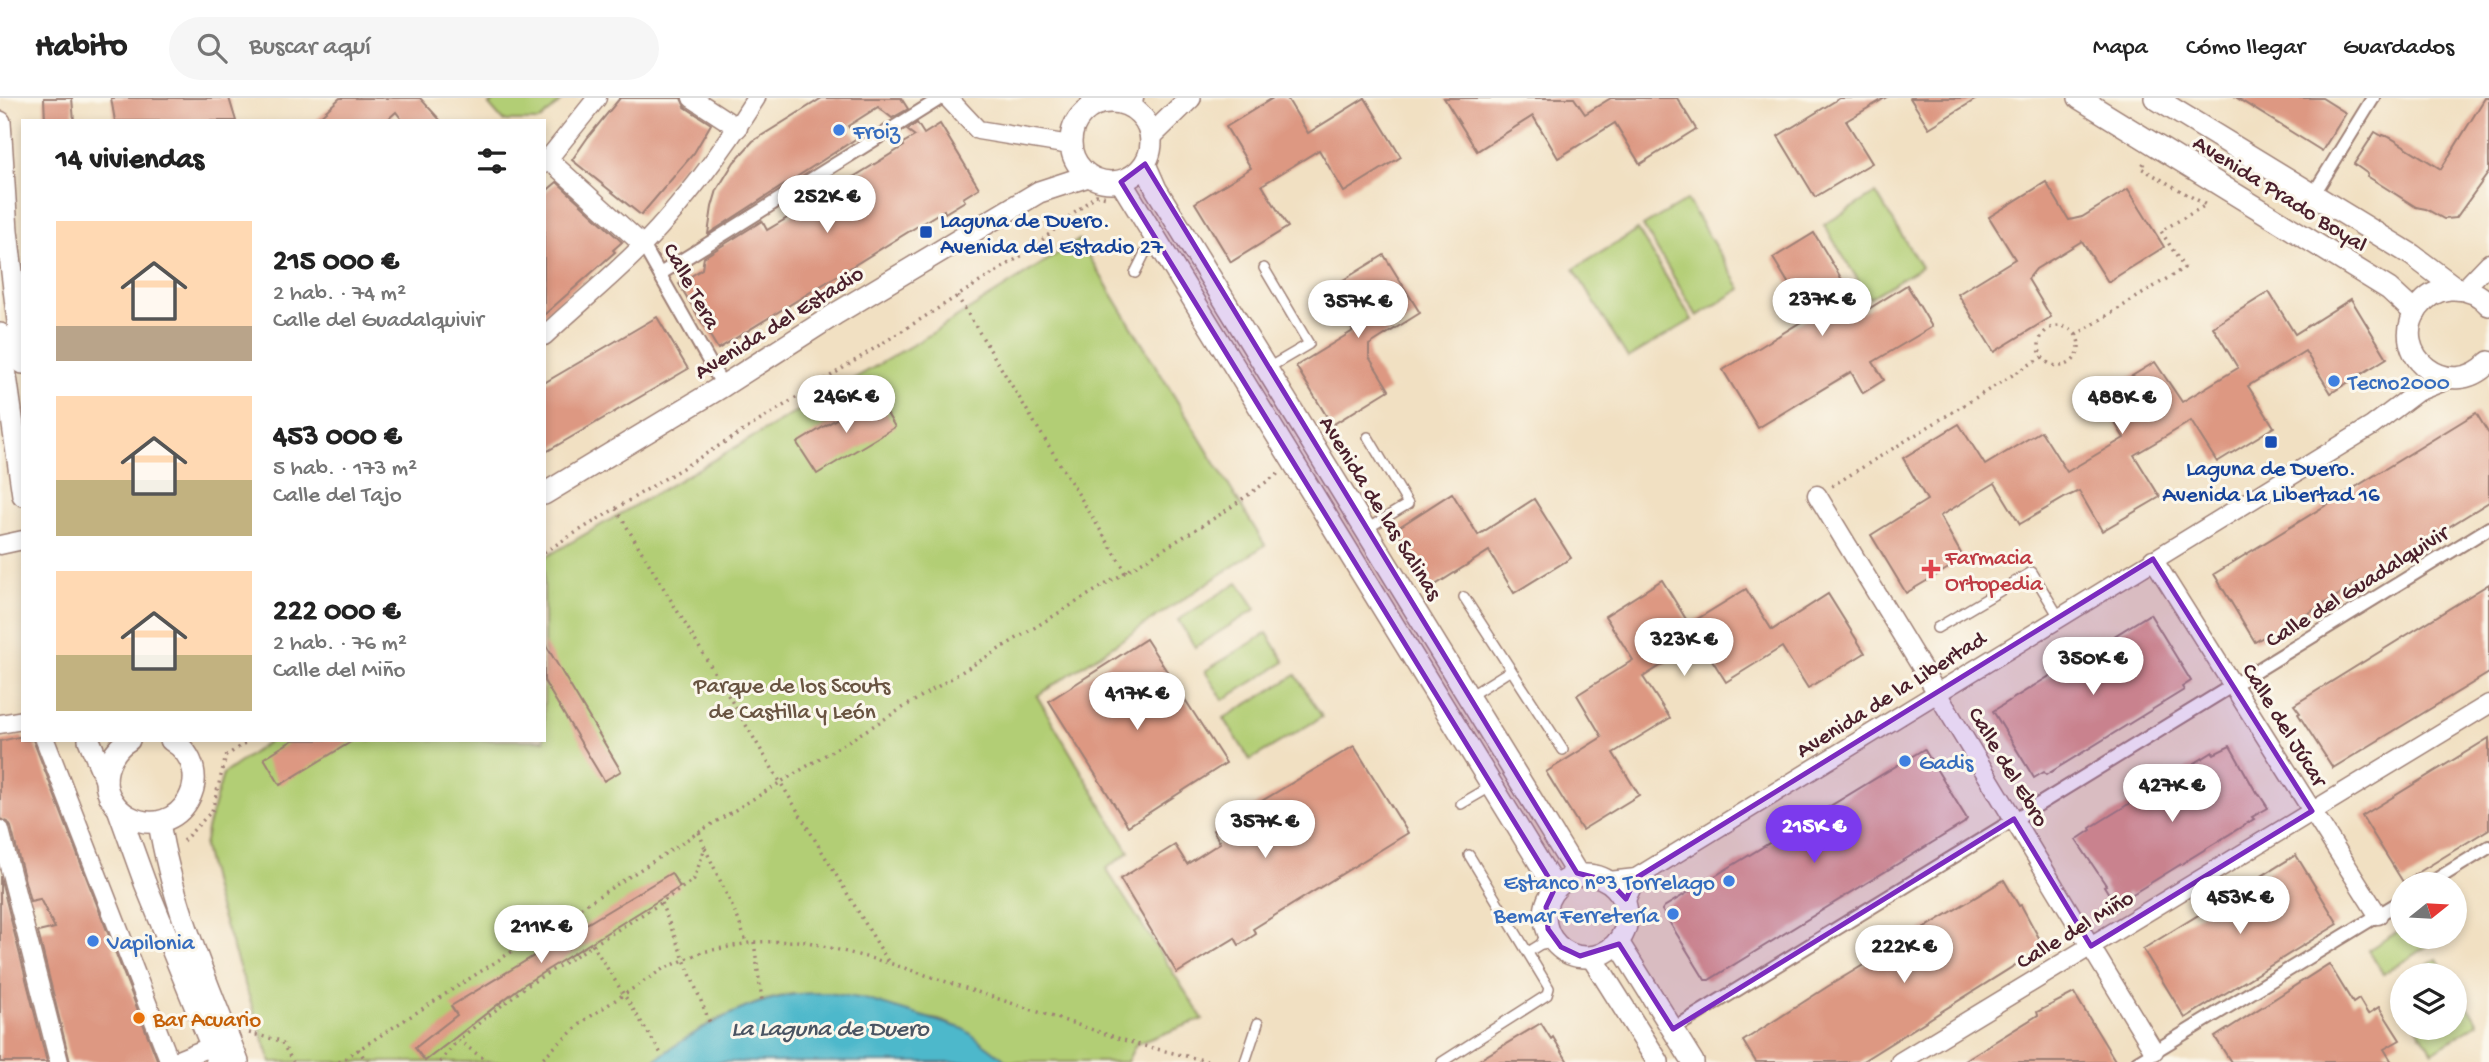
<!DOCTYPE html>
<html lang="es">
<head>
<meta charset="utf-8">
<style>
  :root { --surface:#fff; --page:#f6f6f6; --text:#222; --muted:#767676; --line:#e0e0e0; --accent:#7c3aed }
  body { margin:0; font-family:"Gochi Hand",sans-serif; background:var(--page); color:var(--text); height:100vh; display:flex; flex-direction:column; font-size:26px; white-space:nowrap }
  * { box-sizing:border-box; margin:0 }
  p { font-size:23px; color:var(--muted) }
  .icon { flex:none; width:38px; height:38px; fill:none; stroke:currentColor; stroke-width:2; stroke-linecap:round; stroke-linejoin:round }
  .map { position:relative; flex:1; overflow:hidden }
  .side { position:absolute; left:21px; top:21px; width:525px; height:623px; display:flex; flex-direction:column; background:var(--surface); border-radius:0px; box-shadow:0 4px 10px #0003 }
  .side>* { flex:none }
  .needle { width:46px; rotate:72deg }
  .buttons { position:absolute; left:2390px; top:774px; display:grid; gap:14px }
  .buttons a { display:grid; place-items:center; width:77px; height:77px; border-radius:50%; background:var(--surface); box-shadow:0 4px 10px #0003; font-size:35px }
  .price { position:absolute; translate:-50% -60px; padding:0 16px; border-radius:24px; background:#fff; color:#222; font-size:23px; line-height:46px; filter:drop-shadow(0 2px 4px #0008) }
  .price::after { content:''; position:absolute; left:50%; top:42px; width:21px; height:16px; margin-left:-10px; background:inherit; clip-path:polygon(0 0,100% 0,50% 100%) }
  .price.on { background:var(--accent); color:#fff }
  ul { padding:0; list-style:none }
  li { display:flex; align-items:center; gap:21px; height:175px; padding:0 35px }
  li span { display:grid; place-items:center; flex:none; width:196px; height:140px; border-radius:0px; color:#555 }
  li>.icon { margin-inline-start:auto }
  span .icon { width:84px; height:84px; fill:#fffc; stroke-width:1 }
  li b { font-size:30px }
  h2 { display:flex; justify-content:space-between; align-items:center; height:84px; padding:0 35px; font-size:30px }
  header { display:flex; align-items:center; gap:42px; box-sizing:border-box; height:98px; padding:0 35px; background:var(--surface); border-bottom:2px solid var(--line) }
  header strong { font-size:33px }
  nav { display:flex; gap:38px; margin-inline-start:auto; font-size:24px }
  .search { width:490px; height:63px; background:var(--page); display:flex; align-items:center; gap:18px; box-sizing:border-box; padding:0 24px; border-radius:38px; color:var(--muted); font-size:26px }
  .map>svg:first-child { display:block }
</style>
</head>
<body>
<header>
<strong>Habito</strong>
<div class="search"><svg class="icon" aria-label="search" viewBox="0 0 24 24"><circle cx="10" cy="10" r="6"/><path d="M15 15l6 6"/></svg>Buscar aquí</div>
<nav><a>Mapa</a><a>Cómo llegar</a><a>Guardados</a></nav>
</header>
<div class="map">
<svg width="2489" height="964" viewBox="0 0 2489 964">
  <rect width="100%" height="100%" fill="#fbf7ec"/>
  <filter id="ink" filterUnits="userSpaceOnUse"><feTurbulence type="fractalNoise" baseFrequency=".0143" numOctaves="2"/><feDisplacementMap in="SourceGraphic" scale="14" xChannelSelector="R" yChannelSelector="G"/><feConvolveMatrix kernelMatrix="1 2 1 2 8 2 1 2 1" color-interpolation-filters="sRGB"/></filter>
  <filter id="wash" filterUnits="userSpaceOnUse"><feTurbulence type="fractalNoise" baseFrequency=".00686" numOctaves="4" result="noise"/><feDisplacementMap in="SourceGraphic" scale="28" xChannelSelector="R" yChannelSelector="G"/><feGaussianBlur stdDeviation="1.57" result="paint"/><feColorMatrix in="noise" values="0 0 0 0 0 0 0 0 0 0 0 0 0 0 0 0 0 1.4 0 .05"/><feComposite in="paint" operator="in"/></filter>
  <g filter="url(#wash)">
    <rect width="100%" height="100%" fill="#f1e0c2"/>
    <g fill="#b2ce75" stroke="#7e7650" stroke-width="2">
      <path d="M498 0H565L539 23H503L489 7Z"/>
      <path d="M1876 95 1921 169 1869 200 1824 127Z"/>
      <path d="M1687 102 1741 191 1697 218 1643 128Z"/>
      <path d="M1638 132 1692 222 1628 260 1574 171Z"/>
      <path d="M1079 142 1265 447 1037 598 1129 754 1106 771 1203 921 1136 946 1127 964H1008L963 931 939 922 792 896 762 903 710 925 652 964H271L216 800 204 749 207 731 223 676 271 642H544V460L926 239Z"/>
      <path d="M1238 484 1256 511 1195 549 1178 522Z"/>
      <path d="M1267 535 1285 564 1223 602 1205 573Z"/>
      <path d="M1296 577 1322 619 1250 662 1224 620Z"/>
      <path d="M2403 830V838H2423L2429 847 2383 876 2368 852Z"/>
      <path d="M2437 861 2447 877H2412Z"/>
      <path d="M2463 900 2478 925 2432 954 2417 929H2455V905Z"/>
    </g>
    <path fill="#4db8cb" stroke="#4c6c7b" stroke-width="2" d="M828 895 865 901 964 931 1008 964H652C693 933 739 906 790 897 802 895 816 895 828 895Z"/>
    <g id="blocks">
      <g fill="#dd9882">
        <path d="M44 0H72L74 23H45Z"/>
        <path d="M111 0H229L236 23H115Z"/>
        <path d="M340 0H420L441 23H403L396 14 386 23H315Z"/>
        <path d="M620 0H681L685 9 711 26 694 55 641 117 572 62 588 39Z"/>
        <path d="M822 0H901L908 11 892 20 878 9 848 28 857 40 708 136 712 109 717 92 734 64 753 43Z"/>
        <path d="M1273 0H1287L1308 35 1365 0 1401 59 1344 94 1319 52 1262 87 1288 129 1231 164 1195 105 1251 70 1226 29Z"/>
        <path d="M1444 0H1574L1585 16 1611 0H1677L1696 31 1640 66 1615 25 1558 60 1533 18 1477 53Z"/>
        <path d="M1840 0H1885L1846 23 1872 65 1815 99 1778 38Z"/>
        <path d="M1910 0H1978L1929 30Z"/>
        <path d="M2237 0H2322L2346 15 2322 53Z"/>
        <path d="M2485 0H2489V74L2456 120 2444 121 2426 111 2416 109 2367 78 2368 76 2354 66 2375 34 2382 38 2383 37 2391 40 2441 71Z"/>
        <path d="M917 25 924 36 940 26 979 90 963 100 965 103 945 115 944 112 718 251 679 186 702 171 704 159 762 123 767 132 799 113 793 103 814 90 819 100 904 48 903 45 915 38 907 32Z"/>
        <path d="M557 84 622 144 613 152 615 154 544 217V95Z"/>
        <path d="M2046 84 2069 122 2082 119 2128 91 2164 149 2108 184 2082 143 2036 171 2028 181 2051 219 1994 254 1958 196 2015 161 1989 119Z"/>
        <path d="M1814 135 1862 215 1907 187 1932 229 1873 264 1884 282 1863 295 1851 274 1758 330 1723 272 1809 219 1773 160Z"/>
        <path d="M1384 157 1420 215 1369 247V259L1389 292 1332 327 1296 268 1353 233 1327 192Z"/>
        <path d="M2269 194 2295 236 2351 201 2387 260 2331 295 2305 253 2248 288 2274 329 2217 364 2191 323 2163 340 2134 357 2160 399 2102 433 2079 393 2066 399 2020 426 1995 385 1940 418 1964 461 1906 495 1871 437 1927 402 1903 360 1959 326 1985 367 2041 333 2067 374 2124 340 2099 298 2155 264 2182 304 2238 270 2213 229Z"/>
        <path d="M657 219 688 271 544 355V285Z"/>
        <path d="M876 297 895 329 817 376 797 345Z"/>
        <path d="M2476 315 2489 336V404L2267 541 2265 538 2255 544 2214 476Z"/>
        <path d="M1452 395 1478 437 1534 401 1571 460 1514 495 1489 453 1432 489 1396 431Z"/>
        <path d="M1662 482 1689 526 1746 491 1772 532 1828 496 1865 555 1808 590 1782 549 1726 584 1700 543 1643 579 1670 620 1613 655 1639 697 1582 732 1546 674 1602 639 1577 597 1633 562 1605 518Z"/>
        <path d="M2489 486V575L2333 670 2298 616 2300 615 2294 607Z"/>
        <path d="M2150 516 2191 583 2182 589 2184 592 2046 677 2044 674 2034 680 1993 613Z"/>
        <path d="M1146 541 1226 665 1128 728 1049 603Z"/>
        <path d="M544 544 621 673 604 683 544 583Z"/>
        <path d="M23 638V642H33L158 964H70L38 834 55 830 40 801 30 803 11 729 8 724 0 721V643Z"/>
        <path d="M2489 640V731L2403 784 2362 718Z"/>
        <path d="M293 642H354L280 687 264 660Z"/>
        <path d="M1354 648 1408 735 1253 831 1256 836 1239 847 1235 840 1177 875 1120 781 1175 747 1187 766 1220 745 1213 732Z"/>
        <path d="M2230 648 2256 694 2257 693 2268 710 2252 719 2254 721 2131 797 2129 794 2114 804 2104 788 2106 787 2076 742 2091 732 2090 730 2159 687 2213 654 2214 656Z"/>
        <path d="M1924 651 1967 721 1964 725 1709 882H1705L1662 812 1664 809Z"/>
        <path d="M2296 757 2338 826 2185 920 2143 851Z"/>
        <path d="M671 775 680 789 523 887 425 963 415 950 457 917 451 908Z"/>
        <path d="M0 778 47 964H0Z"/>
        <path d="M2004 782 2019 808 2021 807 2044 849 1861 964H1756L1743 943 1827 889Z"/>
        <path d="M2329 866 2353 905 2359 901 2368 916 2379 909 2400 942 2384 951 2392 964H2231L2215 939Z"/>
        <path d="M2074 895 2116 964H1962L2038 917 2037 914Z"/>
        <path d="M1541 925 1551 941 1553 939 1568 964H1476Z"/>
      </g>
    </g>
  </g>
  <g filter="url(#ink)">
    <use href="#blocks" fill-opacity="0" stroke="#9e8076" stroke-width="2"/>
    <g fill="none" stroke-linecap="round" stroke-linejoin="round">
      <g stroke="#9e8076" stroke-width="12">
        <g id="service">
          <path d="M1264 170 1309 246 1268 270"/>
          <path d="M1135 175 1153 139"/>
          <path d="M1365 432 1408 406 1368 339"/>
          <path d="M1464 499 1563 652"/>
          <path d="M1937 530 2032 474 2059 519"/>
          <path d="M1468 599 1511 572"/>
          <path d="M1461 706 1492 688"/>
          <path d="M1541 846 1548 831"/>
          <path d="M1528 854 1541 846 1556 845"/>
          <path d="M1245 964 1258 925"/>
          <path d="M1442 964 1547 897 1549 890 1469 757"/>
        </g>
      </g>
      <g stroke="#9e8076" stroke-width="16">
        <g id="pedestrian">
          <path d="M1088 0 1093 7"/>
          <path d="M2313 97 2373 0"/>
          <path d="M643 147 723 288"/>
          <path d="M660 176 941 0"/>
          <path d="M2429 786 2489 749"/>
          <path d="M1673 931 2489 430"/>
          <path d="M2137 964 2403 802"/>
        </g>
      </g>
      <g stroke="#9e8076" stroke-width="21">
        <g id="minor">
          <path d="M692 0 738 30"/>
          <path d="M948 0 978 32 1070 47"/>
          <path d="M1132 9 1134 0"/>
          <path d="M549 62 643 147"/>
          <path d="M544 66 597 0"/>
          <path d="M2464 191 2489 165"/>
          <path d="M544 238C577 207 613 178 644 146 686 102 724 51 756 0"/>
          <path d="M1817 397 2154 953"/>
          <path d="M0 447 23 442"/>
          <path d="M2153 461 2378 817"/>
          <path d="M0 626 23 622"/>
          <path d="M45 642 170 964"/>
          <path d="M0 732 59 964"/>
          <path d="M1609 783 1636 780 2372 328 2417 294 2450 281"/>
          <path d="M1625 804 1636 780"/>
          <path d="M173 964 212 948"/>
          <path d="M1900 964 2489 606"/>
        </g>
      </g>
      <g stroke="#9e8076" stroke-width="24">
        <g id="tertiary">
          <path d="M2079 0 2389 191 2415 215"/>
          <path d="M2155 0 2412 157 2457 191"/>
          <circle cx="1111" cy="44" r="40"/>
          <path d="M0 24 7 133 23 265"/>
          <path d="M1151 38 1190 0"/>
          <path d="M1145 66 1156 91 1578 777"/>
          <path d="M1121 84 1555 790"/>
          <path d="M2489 207C2479 195 2466 190 2450 191 2437 192 2426 199 2418 210 2386 256 2450 306 2489 264"/>
          <path d="M0 236 23 397"/>
          <path d="M544 396 723 288 837 215 1039 94 1088 78"/>
          <path d="M89 642 106 682"/>
          <path d="M129 642C115 650 106 667 106 683 106 697 116 711 128 718 180 746 222 673 171 642"/>
          <path d="M119 713 145 785 218 964"/>
          <path d="M159 724C172 807 208 886 238 964"/>
          <circle cx="1586" cy="818" r="41"/>
          <path d="M1618 844 1693 964"/>
          <path d="M1592 859 1658 964"/>
        </g>
      </g>
      <g stroke="#9e8076" stroke-width="3.5" stroke-dasharray="2 5" stroke-linecap="butt">
        <path d="M957 198 1126 474"/>
        <circle cx="2059" cy="248" r="20"/>
        <path d="M2076 237 2184 170 2161 133 2206 107 2141 70 2145 63"/>
        <path d="M1832 388 2042 259"/>
        <path d="M616 411 889 865"/>
        <path d="M544 454 740 335 1029 153 1096 97 1108 99"/>
        <path d="M183 743 212 713 226 658 249 642"/>
        <path d="M705 750 738 821 746 844"/>
        <path d="M661 805 710 925"/>
        <path d="M754 844 762 903"/>
        <path d="M592 846 662 957"/>
        <path d="M249 935 281 943 293 964"/>
        <path d="M358 951 367 964"/>
        <path d="M339 964 699 734 1221 416 1279 375"/>
        <path d="M440 964 458 942"/>
        <path d="M488 964 458 942 525 889 661 805 694 781 705 750 699 734"/>
        <path d="M538 964 585 922 661 872 702 854 754 844 804 843 889 865 1136 946 1211 964"/>
      </g>
      <use href="#service" stroke="#fff" stroke-width="9"/>
      <use href="#pedestrian" stroke="#fff" stroke-width="12"/>
      <use href="#minor" stroke="#fff" stroke-width="18"/>
      <use href="#tertiary" stroke="#fff" stroke-width="21"/>
    </g>
  </g>
  <path fill="#7b2cbf" fill-opacity="0.2" stroke="#7b2cbf" stroke-width="5" stroke-linejoin="round" d="M1145 66 1577 775 1609 783 1626 801 1636 780 2153 461 2312 713 2091 848 2014 721 1673 931 1619 846 1580 858 1561 849 1548 831 1546 809 1555 790 1121 84Z"/>
  <g fill="#3f7fe0" stroke="#fbf7ec" stroke-width="2.5">
    <circle cx="839" cy="32" r="7"/>
    <circle cx="2334" cy="283" r="7"/>
    <circle cx="1905" cy="663" r="7"/>
    <circle cx="1729" cy="783" r="7"/>
    <circle cx="1673" cy="816" r="7"/>
    <circle cx="93" cy="843" r="7"/>
  </g>
  <g fill="#1a4fb4" stroke="#fbf7ec" stroke-width="2.5">
    <rect x="919" y="127" width="14" height="14" rx="3.5"/>
    <rect x="2264" y="337" width="14" height="14" rx="3.5"/>
  </g>
  <path fill="#e0444e" stroke="#fbf7ec" stroke-width="2.5" d="M1927.5 460.5h7v7h7v7h-7v7h-7v-7h-7v-7h7z"/>
  <circle fill="#e8710a" stroke="#fbf7ec" stroke-width="2.5" cx="139" cy="920" r="7"/>
  <g text-anchor="middle" stroke-width="6" stroke-linejoin="round" paint-order="stroke">
    <g font-size="23" fill="#366cbe" stroke="#fbf7ec" text-anchor="start">
      <text x="853" y="40">Froiz</text>
      <text x="2348" y="291">Tecno2000</text>
      <text x="1919" y="671">Gadis</text>
      <text x="1715" y="791" text-anchor="end">Estanco n°3 Torrelago</text>
      <text x="1659" y="824" text-anchor="end">Bemar Ferretería</text>
      <text x="107" y="851">Vapilonia</text>
    </g>
    <g font-size="23" fill="#4a1f2b" stroke="#fbf7ec">
      <text transform="translate(2281 94) rotate(32)" y="8">Avenida Prado Boyal</text>
      <text transform="translate(693 187) rotate(61)" y="8">Calle Tera</text>
      <text transform="translate(778 223) rotate(-32)" y="8">Avenida del Estadio</text>
      <text transform="translate(1382 409) rotate(58)" y="8">Avenida de las Salinas</text>
      <text transform="translate(2356 487) rotate(-32)" y="8">Calle del Guadalquivir</text>
      <text transform="translate(1890 595) rotate(-32)" y="8">Avenida de la Libertad</text>
      <text transform="translate(2286 626) rotate(58)" y="8">Calle del Júcar</text>
      <text transform="translate(2010 668) rotate(59)" y="8">Calle del Ebro</text>
      <text transform="translate(2074 830) rotate(-31)" y="8">Calle del Miño</text>
    </g>
    <g font-size="23" fill="#164399" stroke="#fbf7ec" text-anchor="start">
      <text x="940" y="129">Laguna de Duero.<tspan x="940" dy="26">Avenida del Estadio 27</tspan></text>
      <text x="2271" y="377" text-anchor="middle">Laguna de Duero.<tspan x="2271" dy="26">Avenida La Libertad 16</tspan></text>
    </g>
    <g font-size="23" fill="#be3a42" stroke="#fbf7ec" text-anchor="start">
      <text x="1945" y="466">Farmacia<tspan x="1945" dy="26">Ortopedia</tspan></text>
    </g>
    <g font-size="23" fill="#695441" stroke="#fbf7ec">
      <text x="792" y="594">Parque de los Scouts<tspan x="792" dy="26">de Castilla y León</tspan></text>
    </g>
    <g font-size="23" fill="#c56008" stroke="#fbf7ec" text-anchor="start">
      <text x="153" y="928">Bar Acuario</text>
    </g>
    <g font-size="24" font-style="italic" fill="#4b5563" stroke="#fbf7ec">
      <text x="830" y="937">La Laguna de Duero</text>
    </g>
  </g>
</svg>
<div class="buttons">
<a><svg class="needle" viewBox="-14 -14 28 28"><path d="M0-13l5 13h-10z" fill="#e53935"/><path d="M0 13l5-13h-10z" fill="#767676"/></svg></a>
<a><svg class="icon" aria-label="layers" viewBox="0 0 24 24"><path d="M12 4l9 5-9 5-9-5zM3 14l9 5 9-5"/></svg></a>
</div>
<b class="price" style="left:827px;top:137px">252K €</b>
<b class="price" style="left:1822px;top:240px">237K €</b>
<b class="price" style="left:1358px;top:242px">357K €</b>
<b class="price" style="left:846px;top:337px">246K €</b>
<b class="price" style="left:2122px;top:338px">488K €</b>
<b class="price" style="left:1684px;top:580px">323K €</b>
<b class="price" style="left:2093px;top:599px">350K €</b>
<b class="price" style="left:1137px;top:634px">417K €</b>
<b class="price" style="left:2172px;top:726px">427K €</b>
<b class="price" style="left:1265px;top:762px">357K €</b>
<b class="price on" style="left:1814px;top:767px">215K €</b>
<b class="price" style="left:2240px;top:838px">453K €</b>
<b class="price" style="left:541px;top:867px">211K €</b>
<b class="price" style="left:1904px;top:887px">222K €</b>
<section class="side">
<h2>14 viviendas<svg class="icon" aria-label="filters" viewBox="0 0 24 24"><path d="M4 7h16M4 17h16"/><circle cx="9" cy="7" r="2"/><circle cx="15" cy="17" r="2"/></svg></h2>
<ul>
<li><span style="background:linear-gradient(#ffd9b3 75%,#b9a48a 0)"><svg class="icon" aria-label="home" viewBox="0 0 24 24"><path d="M3 11l9-7 9 7M6 9v11h12V9"/></svg></span><div><b>215 000 €</b><p>2 hab. · 74 m²</p><p>Calle del Guadalquivir</p></div></li>
<li><span style="background:linear-gradient(#ffd9b3 60%,#c2b280 0)"><svg class="icon" aria-label="home" viewBox="0 0 24 24"><path d="M3 11l9-7 9 7M6 9v11h12V9"/></svg></span><div><b>453 000 €</b><p>5 hab. · 173 m²</p><p>Calle del Tajo</p></div></li>
<li><span style="background:linear-gradient(#ffd9b3 60%,#c2b280 0)"><svg class="icon" aria-label="home" viewBox="0 0 24 24"><path d="M3 11l9-7 9 7M6 9v11h12V9"/></svg></span><div><b>222 000 €</b><p>2 hab. · 76 m²</p><p>Calle del Miño</p></div></li>
</ul>
</section>
</div>
</body>
</html>
